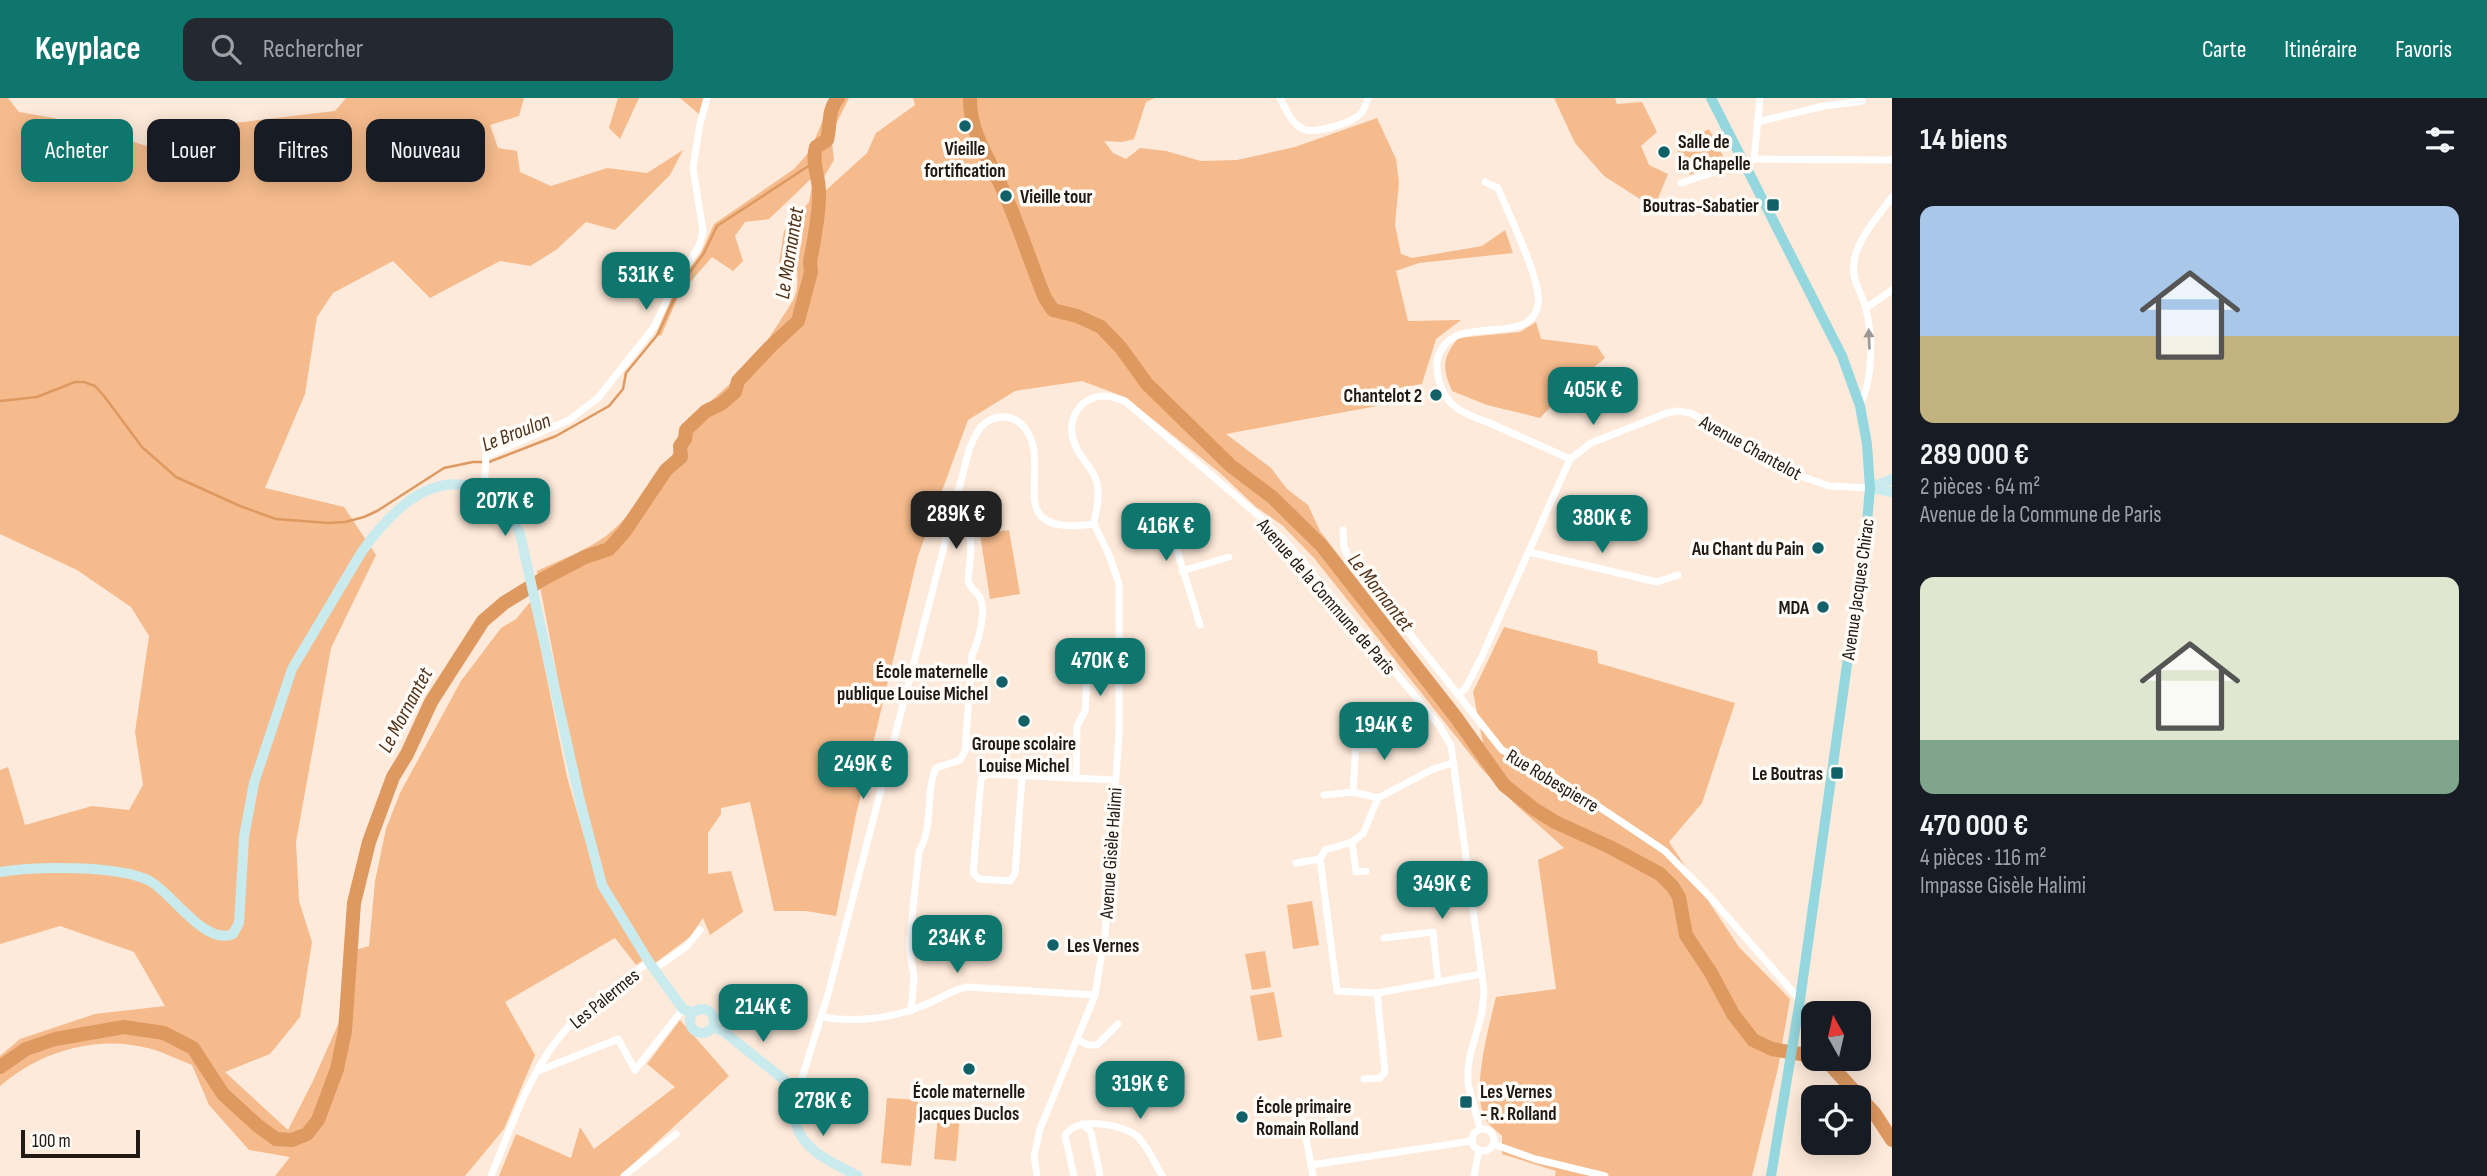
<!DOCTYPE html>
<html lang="fr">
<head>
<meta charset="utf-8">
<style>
  :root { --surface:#171b24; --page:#242831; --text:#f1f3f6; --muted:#9ea1a6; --accent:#0f766e }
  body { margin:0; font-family:"Sofia Sans Condensed",sans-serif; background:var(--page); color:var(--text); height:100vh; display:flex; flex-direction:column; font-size:26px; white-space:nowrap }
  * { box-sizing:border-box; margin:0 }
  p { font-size:23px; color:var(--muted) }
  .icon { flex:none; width:38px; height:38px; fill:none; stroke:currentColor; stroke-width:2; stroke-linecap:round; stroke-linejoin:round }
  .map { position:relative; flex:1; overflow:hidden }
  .panel { display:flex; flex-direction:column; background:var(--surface); width:595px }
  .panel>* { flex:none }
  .hud { position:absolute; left:21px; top:21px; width:665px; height:63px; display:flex; gap:14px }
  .needle { width:46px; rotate:352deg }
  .tools { position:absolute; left:1801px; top:903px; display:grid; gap:14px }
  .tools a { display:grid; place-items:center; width:70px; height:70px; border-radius:14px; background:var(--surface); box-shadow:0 4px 18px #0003; font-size:35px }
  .scale { position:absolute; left:21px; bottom:18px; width:119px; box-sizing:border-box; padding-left:7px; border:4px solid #211a14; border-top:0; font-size:19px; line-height:24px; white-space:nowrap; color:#211a14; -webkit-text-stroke:5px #fffbf7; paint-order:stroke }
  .price { position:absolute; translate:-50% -60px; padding:0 16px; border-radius:14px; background:var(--accent); color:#fff; font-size:23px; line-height:46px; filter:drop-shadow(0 2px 4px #0008) }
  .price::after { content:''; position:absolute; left:50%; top:42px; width:21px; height:16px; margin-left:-10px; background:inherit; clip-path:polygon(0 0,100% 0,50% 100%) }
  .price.current { background:#222; color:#fff }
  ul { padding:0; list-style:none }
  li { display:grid; align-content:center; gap:14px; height:371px; padding:0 28px }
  li span { display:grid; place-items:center; height:217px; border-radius:14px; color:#555 }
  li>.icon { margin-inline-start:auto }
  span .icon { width:126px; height:126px; fill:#fffc; stroke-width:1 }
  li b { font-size:30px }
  h2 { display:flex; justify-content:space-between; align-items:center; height:84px; padding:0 28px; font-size:30px }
  .chip { padding:0 24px; border-radius:14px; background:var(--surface); box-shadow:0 4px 18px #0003; font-size:24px; line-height:63px }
  .chip.current { background:var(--accent); color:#fff }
  header { display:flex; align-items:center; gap:42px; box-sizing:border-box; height:98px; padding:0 35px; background:var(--accent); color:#fff }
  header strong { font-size:33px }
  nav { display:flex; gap:38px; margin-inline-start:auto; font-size:24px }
  .search { width:490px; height:63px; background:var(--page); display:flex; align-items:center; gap:18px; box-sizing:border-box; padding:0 24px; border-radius:14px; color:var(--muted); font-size:26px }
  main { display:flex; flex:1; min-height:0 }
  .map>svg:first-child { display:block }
</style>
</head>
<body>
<header>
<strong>Keyplace</strong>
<div class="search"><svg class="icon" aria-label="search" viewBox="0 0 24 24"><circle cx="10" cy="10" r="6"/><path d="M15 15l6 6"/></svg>Rechercher</div>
<nav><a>Carte</a><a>Itinéraire</a><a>Favoris</a></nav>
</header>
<main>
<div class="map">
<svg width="1892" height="1078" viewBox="0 0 1892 1078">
  <rect width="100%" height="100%" fill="#feeada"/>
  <g fill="#f5bb8c">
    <path d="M0 0H8L19 14 54 20 220 70 234 25 335 13 346 0H524L519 18 490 27 498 50 517 53 520 74 551 88 607 70 647 75 683 52 670 77 615 132 586 124 556 152 530 168 500 163 430 200 393 163 333 195 317 219 305 296 265 390 344 409 376 457 331 550 296 744 299 803 312 844 300 919 270 956 225 974 288 1032 313 983 340 922 345 855 369 848 375 783 386 731 400 695 461 583 501 530 516 521 531 503 567 679 584 738 588 737 537 473C559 462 586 453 606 438 633 416 652 386 672 358 683 320 719 299 745 271 758 257 769 240 780 223 793 202 799 199 797 174L779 166 784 133 809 104 814 78 769 121 745 124 735 138 743 163 733 173 712 159 679 197 661 238 656 236 676 189 701 155 714 126 794 71 810 53 832 0H849L831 36 834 62 824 79V94L867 55 876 35 915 7 913 0H1155L1146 4 1134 41 1122 44 1104 43 1113 55 1126 61 1140 50 1166 53 1201 63 1237 62 1295 49 1377 20 1396 61 1399 84 1395 127 1401 156 1412 160 1482 148 1505 132 1513 155 1419 165 1396 173 1408 223 1461 222 1436 241 1422 286 1375 294 1377 308 1226 336 1271 370 1287 391 1308 407 1320 433 1483 645 1473 594 1504 529 1597 553 1598 565 1735 605 1702 705 1669 744 1739 849 1790 901 1778 970 1752 1078H1555L1556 1073 1502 1056V1038C1497 1033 1490 1028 1486 1022 1470 996 1489 928 1496 899L1556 891 1538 762 1564 750 1515 706 1481 670 1314 460 1282 427 1256 409 1220 375 1125 299 1082 283 1015 293 968 322 918 458 856 717 836 818 806 813H774L750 704 721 710V716L708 735V776L731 773 743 814 710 837 703 820 690 839 655 865 650 857 636 867 615 840 505 904 535 957 504 1031 465 1078H275L290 1059 249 1052 209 1007 192 967C179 962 165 955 152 951 98 936 42 952 0 988V958L20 941 95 916 165 908 134 854 60 828 0 846V672L8 669 25 727 92 708 129 712 143 687 135 634 149 538 131 509 77 472 0 436Z"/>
    <path d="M618 0H639L620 41 609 30Z"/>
    <path d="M680 0H704L700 17Z"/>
    <path d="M1554 0H1615L1617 6 1642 4 1657 34 1641 48 1649 67 1668 76 1654 110 1604 78 1575 45Z"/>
    <path d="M1709 31 1724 60 1690 77 1675 48Z"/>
    <path d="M1536 224 1541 241 1597 248 1605 260 1566 293 1540 320 1487 307 1452 293C1442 269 1442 261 1458 240L1520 234Z"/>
    <path d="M1009 432 1020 496 990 501 980 436Z"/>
    <path d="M1312 803 1319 847 1293 851 1287 807Z"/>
    <path d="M1265 853 1271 889 1252 892 1245 856Z"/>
    <path d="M1274 894 1282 939 1258 943 1250 898Z"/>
    <path d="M680 922 729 978 620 1078H499L516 1036 571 1060 580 1029 594 1051 675 989 647 966Z"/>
    <path d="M887 1000 918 1002 911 1068 881 1065Z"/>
    <path d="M938 1016 960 1018 956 1063 934 1061Z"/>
  </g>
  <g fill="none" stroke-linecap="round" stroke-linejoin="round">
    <path stroke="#de9960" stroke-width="2.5" d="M0 303 37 299 75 284H84L95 288 104 298 142 349 176 379 240 408 276 421 329 425 345 424 364 419 377 413 444 370 473 364H489L556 338 609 308 623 291 626 275 658 236 681 186 704 155 717 128 813 65"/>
    <g stroke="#de9960" stroke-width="14">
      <path d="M970 0C969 34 990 62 1003 92 1019 127 1030 164 1045 200L1053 212 1077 218 1101 229 1121 250 1147 286 1231 368 1272 399 1321 447 1455 618 1504 687 1534 711 1555 724 1610 749 1660 776 1673 789 1679 799 1686 837 1711 875 1733 916 1753 942 1772 951 1813 958"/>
      <path d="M1825 961 1875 1016 1892 1042"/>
      <path d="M0 969 26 951 55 941 124 929 164 935 193 950 223 996 258 1028 276 1041 292 1042 307 1036 318 1022 337 971 345 933 354 805 369 744 393 679 407 656 431 604 483 523 504 505 543 481 585 459 609 451 625 433 666 372 681 359 680 348 685 341 686 332 706 313 721 306 735 294 738 283 769 250 798 223 811 174 810 164C814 142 819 120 819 97 820 80 811 65 816 49L827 42C831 28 827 12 838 0"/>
    </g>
    <g stroke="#fff" stroke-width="7">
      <path d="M1280 0C1286 12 1291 25 1303 31 1315 36 1346 26 1357 19 1364 14 1365 8 1368 0"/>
      <path d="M1757 24 1824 8 1862 3"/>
      <path d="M1754 61 1760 0"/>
      <path d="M1485 84 1498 90C1508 115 1542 183 1538 206 1532 248 1463 218 1443 249 1439 255 1436 261 1437 269 1437 281 1443 299 1453 307 1463 316 1479 321 1492 326 1518 338 1544 349 1570 361"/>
      <path d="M1681 85 1754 61 1892 62"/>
      <path d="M1866 210 1892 192"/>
      <path d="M1860 307C1873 281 1873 239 1866 211 1862 194 1851 183 1854 164 1857 141 1879 117 1892 99"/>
      <path d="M484 393 486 358 569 322 598 300 654 229 673 189 699 148 703 133 693 70 700 25 707 0"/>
      <path d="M1175 410 1167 420 1200 527"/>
      <path d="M1094 426C1096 411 1101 397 1096 382 1092 369 1078 358 1074 344 1066 321 1080 299 1104 298 1111 298 1118 301 1125 303L1259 418 1288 446 1439 627 1451 648 1484 893 1482 915 1470 957 1468 971V986L1480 1031"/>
      <path d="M1343 432 1344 449 1348 458 1502 652 1547 674 1665 753 1710 799 1800 902"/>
      <path d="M1529 454 1657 484 1678 477"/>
      <path d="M1182 473 1229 459"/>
      <path d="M1061 564 1088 565 1085 613 1077 628 1076 680"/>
      <path d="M1458 597 1465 591 1482 558 1570 361 1591 345 1667 315 1678 313 1691 315 1798 377 1829 388 1870 390"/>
      <path d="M1357 650H1383L1385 641"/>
      <path d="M1022 678 1015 776 1010 783 979 781 973 775 981 681 987 676 1115 682"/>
      <path d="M1353 694 1358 609"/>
      <path d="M1324 697 1353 694 1378 700"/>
      <path d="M1352 744 1356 774 1366 773"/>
      <path d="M1296 765 1320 761"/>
      <path d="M1384 840 1433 834 1438 884"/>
      <path d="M654 871 686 849 700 832"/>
      <path d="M1377 895 1482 876"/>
      <path d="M911 913 914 879 909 848 919 753C934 729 925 694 936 670L960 662 965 653 972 557C978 544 987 514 980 500 977 493 970 491 968 482 970 455 979 432 952 418"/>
      <path d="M821 919C858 925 892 921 927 906 941 900 952 892 967 889L1095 897"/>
      <path d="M1078 942 1088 947H1097L1118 926"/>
      <path d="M538 973 618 941 635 972 683 911"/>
      <path d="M1364 981 1380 980 1385 974 1377 895 1337 893 1320 761 1325 752 1352 744 1363 736 1378 700 1433 671 1453 665"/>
      <path d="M798 993 828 896 969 352C974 340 978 328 990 322 1001 317 1011 318 1020 325 1049 350 1023 399 1041 418 1053 431 1079 428 1094 426"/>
      <path d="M1299 1003 1311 1067"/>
      <path d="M1082 1026 1091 1034 1100 1078"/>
      <circle cx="1483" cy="1042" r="11"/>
      <path d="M1493 1046 1535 1061 1605 1078"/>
      <path d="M491 1078C512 1028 530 970 568 929 591 904 622 884 649 864"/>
      <path d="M624 1078 676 1036"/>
      <path d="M1037 1078 1034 1058 1040 1031 1095 897 1105 836 1119 635V486L1109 457 1094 426"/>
      <path d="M1074 1078 1065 1038C1075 1017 1125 1026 1139 1040 1149 1051 1155 1066 1162 1078"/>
      <path d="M1313 1078 1311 1067 1472 1043"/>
      <path d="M1474 1078 1479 1052"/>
    </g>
    <g stroke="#caebee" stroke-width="10">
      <path d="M1870 390 1892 381"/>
      <path d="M1870 390 1892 394"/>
      <path d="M0 774C35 768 119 767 150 783 173 796 205 848 233 836L239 825 244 739 254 685 292 571 361 455C387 418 427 373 477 390 500 398 512 414 520 436L580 703 602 787 649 864 683 911 693 915"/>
      <circle cx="702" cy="923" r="12"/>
      <path d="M713 929 723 933 798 993C797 1003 794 1016 796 1026 803 1054 836 1066 858 1078"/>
    </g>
    <path stroke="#95d7de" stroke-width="10" d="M1711 0 1842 258 1860 308 1867 346 1870 390 1867 424 1800 902 1771 1078"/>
  </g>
  <defs><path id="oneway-solid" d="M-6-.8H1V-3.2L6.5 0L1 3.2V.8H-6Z" transform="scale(1.75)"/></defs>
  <use fill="#9b9895" href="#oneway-solid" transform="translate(1869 241) rotate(-92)"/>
  <g fill="#126169" stroke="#fffbf7" stroke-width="2.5">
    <circle cx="965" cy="28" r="7"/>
    <circle cx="1664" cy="54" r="7"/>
    <circle cx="1006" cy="98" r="7"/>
    <rect x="1766" y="100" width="14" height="14" rx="3.5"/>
    <circle cx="1436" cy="297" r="7"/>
    <circle cx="1818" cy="450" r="7"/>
    <circle cx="1823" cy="509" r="7"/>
    <circle cx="1002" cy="584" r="7"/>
    <circle cx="1024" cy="623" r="7"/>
    <rect x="1830" y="668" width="14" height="14" rx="3.5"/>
    <circle cx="1053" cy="847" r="7"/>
    <circle cx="969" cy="971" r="7"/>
    <rect x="1459" y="997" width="14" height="14" rx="3.5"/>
    <circle cx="1242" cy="1019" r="7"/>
  </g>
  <g text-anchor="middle" stroke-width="7" stroke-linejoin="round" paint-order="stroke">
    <g font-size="19" font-weight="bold" fill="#211a14" stroke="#fffbf7" text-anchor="end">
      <text x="1678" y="50" text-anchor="start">Salle de<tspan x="1678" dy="22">la Chapelle</tspan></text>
      <text x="965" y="57" text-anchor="middle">Vieille<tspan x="965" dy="22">fortification</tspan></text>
      <text x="1020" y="105" text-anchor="start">Vieille tour</text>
      <text x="1759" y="114">Boutras-Sabatier</text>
      <text x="1422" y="304">Chantelot 2</text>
      <text x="1804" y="457">Au Chant du Pain</text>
      <text x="1809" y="516">MDA</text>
      <text x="988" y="580">École maternelle<tspan x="988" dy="22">publique Louise Michel</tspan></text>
      <text x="1024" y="652" text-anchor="middle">Groupe scolaire<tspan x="1024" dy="22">Louise Michel</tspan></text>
      <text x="1823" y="682">Le Boutras</text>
      <text x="1067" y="854" text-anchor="start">Les Vernes</text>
      <text x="969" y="1000" text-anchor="middle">École maternelle<tspan x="969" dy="22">Jacques Duclos</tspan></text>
      <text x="1480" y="1000" text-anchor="start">Les Vernes<tspan x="1480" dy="22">- R. Rolland</tspan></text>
      <text x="1256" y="1015" text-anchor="start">École primaire<tspan x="1256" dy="22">Romain Rolland</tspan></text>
    </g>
    <g font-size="19" fill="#211a14" stroke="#fffbf7">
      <text transform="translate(1751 349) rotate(29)" y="7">Avenue Chantelot</text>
      <text transform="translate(1857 491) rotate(-82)" y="7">Avenue Jacques Chirac</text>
      <text transform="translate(1327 498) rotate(49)" y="7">Avenue de la Commune de Paris</text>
      <text transform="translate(1553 682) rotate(31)" y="7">Rue Robespierre</text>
      <text transform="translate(1110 755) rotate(-86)" y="7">Avenue Gisèle Halimi</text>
      <text transform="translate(604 900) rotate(-39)" y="7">Les Palermes</text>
    </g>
    <g font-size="21" font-style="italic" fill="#4e3118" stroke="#fffbf7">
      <text transform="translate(789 155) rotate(-81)" y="7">Le Mornantet</text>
      <text transform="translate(516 334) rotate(-21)" y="7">Le Broulon</text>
      <text transform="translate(1381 494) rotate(52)" y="7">Le Mornantet</text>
      <text transform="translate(405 612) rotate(-62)" y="7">Le Mornantet</text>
    </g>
  </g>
</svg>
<div class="tools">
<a><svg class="needle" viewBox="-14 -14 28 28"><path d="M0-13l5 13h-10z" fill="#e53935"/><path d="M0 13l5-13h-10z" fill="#9ea1a6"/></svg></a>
<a><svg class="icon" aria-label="locate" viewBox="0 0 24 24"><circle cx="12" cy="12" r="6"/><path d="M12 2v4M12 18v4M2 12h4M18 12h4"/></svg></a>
</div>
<div class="scale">100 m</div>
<b class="price" style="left:646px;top:214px">531K €</b>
<b class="price" style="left:1593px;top:329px">405K €</b>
<b class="price" style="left:505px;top:440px">207K €</b>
<b class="price current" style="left:956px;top:453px">289K €</b>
<b class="price" style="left:1602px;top:457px">380K €</b>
<b class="price" style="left:1166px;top:465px">416K €</b>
<b class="price" style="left:1100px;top:600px">470K €</b>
<b class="price" style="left:1384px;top:664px">194K €</b>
<b class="price" style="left:863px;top:703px">249K €</b>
<b class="price" style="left:1442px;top:823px">349K €</b>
<b class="price" style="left:957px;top:877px">234K €</b>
<b class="price" style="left:763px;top:946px">214K €</b>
<b class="price" style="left:1140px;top:1023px">319K €</b>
<b class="price" style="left:823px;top:1040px">278K €</b>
<div class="hud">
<a class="chip current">Acheter</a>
<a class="chip">Louer</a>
<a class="chip">Filtres</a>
<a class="chip">Nouveau</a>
</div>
</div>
<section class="panel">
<h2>14 biens<svg class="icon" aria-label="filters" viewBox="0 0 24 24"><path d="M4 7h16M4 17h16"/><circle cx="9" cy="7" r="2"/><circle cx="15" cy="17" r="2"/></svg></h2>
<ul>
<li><span style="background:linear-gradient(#a9c7e8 60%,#c2b280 0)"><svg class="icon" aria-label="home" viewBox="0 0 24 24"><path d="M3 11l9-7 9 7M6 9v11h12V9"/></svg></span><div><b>289 000 €</b><p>2 pièces · 64 m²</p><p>Avenue de la Commune de Paris</p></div></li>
<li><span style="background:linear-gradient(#dfe7d0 75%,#7fa58c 0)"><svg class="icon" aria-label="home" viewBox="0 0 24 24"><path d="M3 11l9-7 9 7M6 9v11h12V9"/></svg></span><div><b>470 000 €</b><p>4 pièces · 116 m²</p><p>Impasse Gisèle Halimi</p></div></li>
</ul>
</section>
</main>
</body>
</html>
